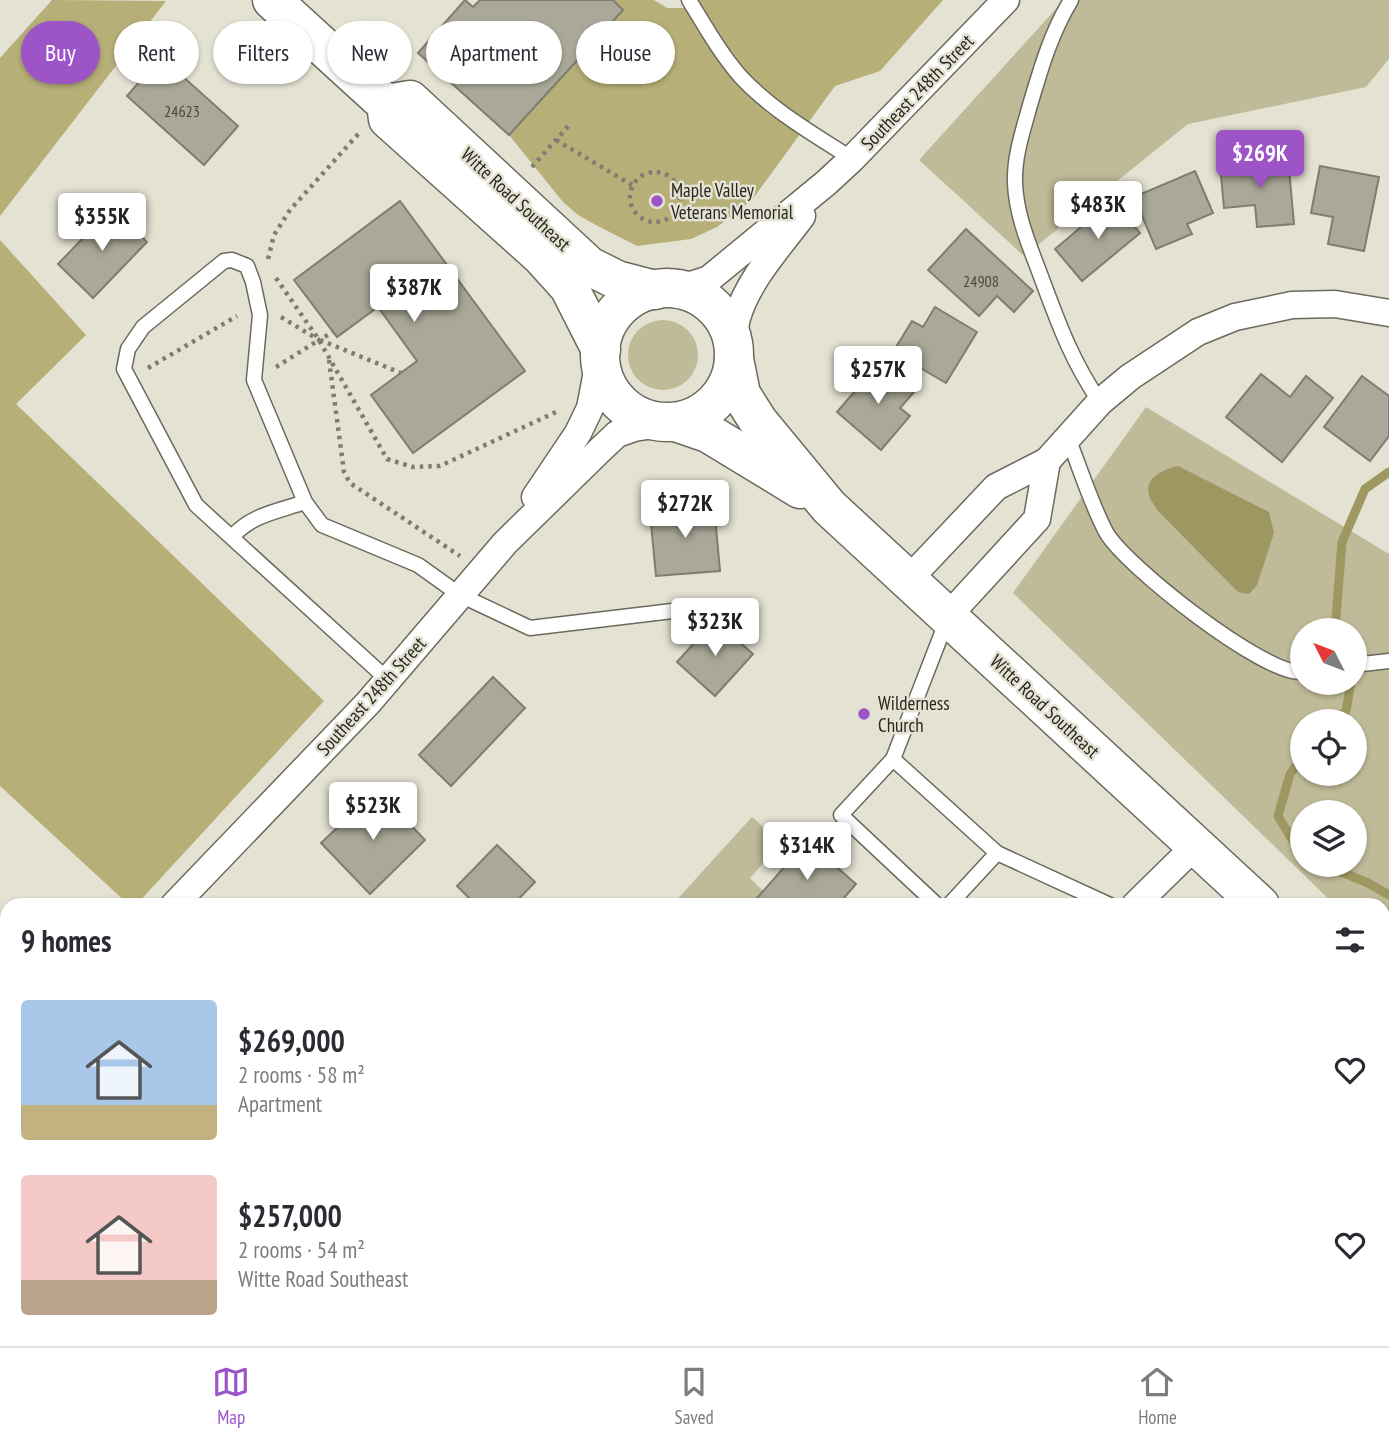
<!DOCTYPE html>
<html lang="en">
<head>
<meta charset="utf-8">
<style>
  :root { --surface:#fff; --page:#f7f7f7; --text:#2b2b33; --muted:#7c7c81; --line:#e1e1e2; --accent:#9c54c7 }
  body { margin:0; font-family:"PT Sans Narrow",sans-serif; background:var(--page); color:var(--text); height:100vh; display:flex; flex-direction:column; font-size:26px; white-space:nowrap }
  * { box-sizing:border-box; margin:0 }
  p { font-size:23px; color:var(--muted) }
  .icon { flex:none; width:38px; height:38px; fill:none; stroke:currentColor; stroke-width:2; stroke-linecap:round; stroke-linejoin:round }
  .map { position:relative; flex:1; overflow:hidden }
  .panel { position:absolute; left:0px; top:898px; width:1390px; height:450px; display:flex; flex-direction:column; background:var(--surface); border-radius:21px 21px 0 0; box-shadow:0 2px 5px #0004 }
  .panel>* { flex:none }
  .top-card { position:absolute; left:21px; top:21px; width:700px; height:63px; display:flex; gap:14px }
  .needle { width:46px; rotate:312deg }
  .fabs { position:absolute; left:1290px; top:618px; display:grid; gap:14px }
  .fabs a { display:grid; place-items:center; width:77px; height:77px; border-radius:50%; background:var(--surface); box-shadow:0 2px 5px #0004; font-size:35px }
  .price { position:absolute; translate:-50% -60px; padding:0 16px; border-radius:7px; background:#fff; color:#222; font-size:23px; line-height:46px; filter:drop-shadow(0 2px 4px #0008) }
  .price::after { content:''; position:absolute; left:50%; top:42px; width:21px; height:16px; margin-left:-10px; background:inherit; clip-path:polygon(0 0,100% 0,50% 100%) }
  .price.active { background:var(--accent); color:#fff }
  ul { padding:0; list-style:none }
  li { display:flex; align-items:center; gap:21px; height:175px; padding:0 21px }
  li span { display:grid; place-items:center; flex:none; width:196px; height:140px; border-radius:7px; color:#555 }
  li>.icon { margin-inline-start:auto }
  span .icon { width:84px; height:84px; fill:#fffc; stroke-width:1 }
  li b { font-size:30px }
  h2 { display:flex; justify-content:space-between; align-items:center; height:84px; padding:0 21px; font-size:30px }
  .chip { padding:0 24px; border-radius:32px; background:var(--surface); box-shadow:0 2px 5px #0004; font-size:24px; line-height:63px }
  .chip.active { background:var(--accent); color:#fff }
  .menu { display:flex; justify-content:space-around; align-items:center; height:98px; border-top:2px solid var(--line); background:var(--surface); font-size:19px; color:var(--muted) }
  .menu a { display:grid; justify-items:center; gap:4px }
  .menu .active { color:var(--accent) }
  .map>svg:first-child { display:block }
</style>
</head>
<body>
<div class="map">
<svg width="1389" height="1346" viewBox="0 0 1389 1346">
  <rect width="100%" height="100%" fill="#e4e2d2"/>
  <g fill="#bfba98" fill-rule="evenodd">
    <path d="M1064 0H1389V59L1366 87 1188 124 1024 256 919 160Z"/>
    <circle cx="663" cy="355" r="35"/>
    <path d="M1146 407 1389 554V957L1383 951 1382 905H1335L1013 593ZM1302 630H1354V682H1302ZM1302 721H1354V774H1302ZM1302 812H1354V864H1302Z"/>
    <path d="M752 817 781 843 750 878 763 891 751 905H672Z"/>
  </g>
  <g fill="#b7af78">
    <path d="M52 0 166 1 0 216V58Z"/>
    <path d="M613 0H654L667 8H684L690 0H943L880 71 835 86 752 200 717 227 691 239 637 246 594 224 578 215 563 202 509 135 623 10Z"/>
    <path d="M0 240 86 335 16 404 324 701 136 905H129L0 786Z"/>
    <path d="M263 1341H584L579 1346H269Z"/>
  </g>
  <path fill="#9f9761" d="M1178 466 1269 512 1274 533 1257 585 1249 594 1238 592 1157 510C1155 505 1150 500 1149 495 1144 477 1165 469 1178 466Z"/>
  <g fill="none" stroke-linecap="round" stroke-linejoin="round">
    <g stroke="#9f9761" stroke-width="9">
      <path d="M1335 630 1342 542 1365 489 1389 472"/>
      <path d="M1335 721 1346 711 1351 682"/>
      <path d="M1302 757 1290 774 1278 816 1302 856"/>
      <path d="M1322 864 1368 883 1389 895"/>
      <path d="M1382 1215 1389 1208"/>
      <path d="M1352 1340 1353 1344"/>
    </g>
  </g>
  <g fill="#aaa999" stroke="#7f7d6f" stroke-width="2">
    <path d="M465 0 473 7 480 0H613L623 10 509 135 418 53Z"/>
    <path d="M161 57 238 126 204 165 127 96Z"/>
    <path d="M1288 158 1294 224 1257 227 1255 205 1224 208 1220 164Z"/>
    <path d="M1320 166 1379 177 1364 251 1328 244 1333 217 1311 213Z"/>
    <path d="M1195 171 1213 213 1187 224 1192 234 1156 249 1134 197Z"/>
    <path d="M1113 200 1140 233 1082 281 1055 249Z"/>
    <path d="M400 201 525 371 413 453 371 395 417 361 378 307 337 337 294 280Z"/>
    <path d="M112 208 147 242 93 298 58 264Z"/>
    <path d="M966 229 1033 291 1014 312 997 296 979 316 928 270Z"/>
    <path d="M935 307 977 332 946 383 893 352 912 321 923 327Z"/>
    <path d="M880 362 914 392 900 408 910 416 881 450 837 412Z"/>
    <path d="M1261 374 1290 397 1306 376 1333 398 1282 462 1226 417Z"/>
    <path d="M1362 376 1389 396V436L1370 461 1324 427Z"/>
    <path d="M697 501 698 506 714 505 720 571 656 576 650 513 668 512V503Z"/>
    <path d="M715 620 753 654 715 696 677 662Z"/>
    <path d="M493 677 525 708 451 786 419 755Z"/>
    <path d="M377 790 425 840 370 894 321 843Z"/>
    <path d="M807 841 856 884 838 905H751Z"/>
    <path d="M497 845 535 882 513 905H476L457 886Z"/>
    <path d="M7 1225V1312L0 1320V1250L4 1246 0 1242V1233Z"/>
    <path d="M819 1340H873L874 1341 870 1346H825Z"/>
    <path d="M1110 1340 1114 1344 1113 1346H1034L1029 1341Z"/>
  </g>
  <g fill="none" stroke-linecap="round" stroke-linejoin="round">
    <g stroke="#6b6a5c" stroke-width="17">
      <g id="lane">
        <path d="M689 0C705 26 720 53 740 76 771 110 814 134 852 159"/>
        <path d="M1071 0C1051 33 1041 68 1030 105 1023 131 1014 156 1015 183 1016 212 1027 240 1037 266 1056 316 1069 357 1100 402"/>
        <path d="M1068 438C1080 468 1091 504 1106 532 1124 565 1265 676 1302 672"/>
        <path d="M233 536C251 515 279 511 305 502"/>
        <path d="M1354 665 1389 661"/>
        <path d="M388 680 196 505 124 369 128 349 143 327 224 261 232 260 247 266 253 282 260 315 254 380 305 502 322 525 418 565 460 595 530 628 689 609"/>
        <path d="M893 759 947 620"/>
        <path d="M997 853 1110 905"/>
        <path d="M937 905 841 815 893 759 997 853 949 905"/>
      </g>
    </g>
    <g stroke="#6b6a5c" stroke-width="29">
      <g id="street">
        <path d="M660 289 694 284 709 279 826 183 852 159 1006 0"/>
        <path d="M735 351C735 341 734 328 737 318 748 280 779 247 802 216"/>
        <path d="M1047 461 1100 402 1130 377 1198 332 1235 317 1292 305 1335 304 1389 313"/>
        <path d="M535 497 578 433 590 408 600 356"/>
        <path d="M909 579 996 487 1047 461 1037 519 948 616"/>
        <path d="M174 905 368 703 505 543 599 451 617 434 634 428 673 422"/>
        <path d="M1135 905 1195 846"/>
        <path d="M0 1086 7 1079"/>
        <path d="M948 1346 953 1340"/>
      </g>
    </g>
    <g stroke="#6b6a5c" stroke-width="41">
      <g id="secondary">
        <path d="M272 0 386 104 388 119 541 256 569 287 601 350"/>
        <path d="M386 104 410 100 589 266 617 280 655 290"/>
        <circle cx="667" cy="355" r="67"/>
        <path d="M734 359 741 394 758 421 829 507 1260 905"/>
        <path d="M676 422 708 433 800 489"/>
        <path d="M1382 1016 1389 1022"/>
      </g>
    </g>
    <g stroke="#7f7d73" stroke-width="4.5" stroke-dasharray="3.5 5" stroke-linecap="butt">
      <path d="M556 140 632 185"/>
      <path d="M532 167 570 124"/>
      <circle cx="655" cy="197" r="25"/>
      <path d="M268 259 274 235 290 210 360 132"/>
      <path d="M276 278 319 340 387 459 413 467 440 466 556 412"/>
      <path d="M281 317 319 340 333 332"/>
      <path d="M320 340 401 373"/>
      <path d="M329 360 344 472 350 483 460 556"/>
      <path d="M276 367 319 340"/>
      <path d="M148 368 237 316"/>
    </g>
    <use href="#lane" stroke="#fff" stroke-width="14"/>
    <use href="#street" stroke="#fff" stroke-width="26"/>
    <use href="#secondary" stroke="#fff" stroke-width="38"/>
  </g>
  <g fill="#9c54c7" stroke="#e4e2d2" stroke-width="2.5">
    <circle cx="657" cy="201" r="7"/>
    <circle cx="864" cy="714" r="7"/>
  </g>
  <g text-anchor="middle" stroke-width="5" stroke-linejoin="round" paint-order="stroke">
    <g font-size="16" fill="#48483f">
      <text x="182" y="117">24623</text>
      <text x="981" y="287">24908</text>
    </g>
    <g font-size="19" fill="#282721" stroke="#e4e2d2">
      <text transform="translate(917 92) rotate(-46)" y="7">Southeast 248th Street</text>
      <text transform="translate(516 199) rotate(43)" y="7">Witte Road Southeast</text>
      <text transform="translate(371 696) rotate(-48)" y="7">Southeast 248th Street</text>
      <text transform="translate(1045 706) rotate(43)" y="7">Witte Road Southeast</text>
    </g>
    <g font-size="19" fill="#282721" stroke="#e4e2d2" text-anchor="start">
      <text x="671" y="197">Maple Valley<tspan x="671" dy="22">Veterans Memorial</tspan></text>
      <text x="878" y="710">Wilderness<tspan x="878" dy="22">Church</tspan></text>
    </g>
  </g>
</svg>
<div class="fabs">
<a><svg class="needle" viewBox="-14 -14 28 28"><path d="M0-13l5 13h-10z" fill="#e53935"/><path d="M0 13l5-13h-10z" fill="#7c7c81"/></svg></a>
<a><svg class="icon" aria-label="locate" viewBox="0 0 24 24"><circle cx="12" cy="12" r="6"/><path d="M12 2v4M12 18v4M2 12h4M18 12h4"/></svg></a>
<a><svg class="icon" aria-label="layers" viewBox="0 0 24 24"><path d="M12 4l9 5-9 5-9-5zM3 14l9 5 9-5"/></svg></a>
</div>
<b class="price active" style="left:1260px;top:190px">$269K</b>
<b class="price" style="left:1098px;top:241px">$483K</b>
<b class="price" style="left:102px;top:253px">$355K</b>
<b class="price" style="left:414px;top:324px">$387K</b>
<b class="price" style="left:878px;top:406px">$257K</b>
<b class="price" style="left:685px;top:540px">$272K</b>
<b class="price" style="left:715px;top:658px">$323K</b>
<b class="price" style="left:373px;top:842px">$523K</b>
<b class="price" style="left:807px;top:882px">$314K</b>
<div class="top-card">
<a class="chip active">Buy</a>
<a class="chip">Rent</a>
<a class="chip">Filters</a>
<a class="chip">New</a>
<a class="chip">Apartment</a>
<a class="chip">House</a>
</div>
<section class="panel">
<h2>9 homes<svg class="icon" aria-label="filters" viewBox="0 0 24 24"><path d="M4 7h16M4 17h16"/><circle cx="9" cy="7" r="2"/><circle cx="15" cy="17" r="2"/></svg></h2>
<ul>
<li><span style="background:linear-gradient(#a9c7e8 75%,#c2b280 0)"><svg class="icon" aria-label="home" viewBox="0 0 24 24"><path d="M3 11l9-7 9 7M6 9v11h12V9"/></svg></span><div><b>$269,000</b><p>2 rooms · 58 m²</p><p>Apartment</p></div><svg class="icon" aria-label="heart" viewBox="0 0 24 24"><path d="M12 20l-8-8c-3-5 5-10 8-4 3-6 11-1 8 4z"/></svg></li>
<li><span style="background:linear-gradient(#f6c9c9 75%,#b9a48a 0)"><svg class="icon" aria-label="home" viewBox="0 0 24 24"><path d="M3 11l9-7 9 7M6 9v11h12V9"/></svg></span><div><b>$257,000</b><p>2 rooms · 54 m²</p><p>Witte Road Southeast</p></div><svg class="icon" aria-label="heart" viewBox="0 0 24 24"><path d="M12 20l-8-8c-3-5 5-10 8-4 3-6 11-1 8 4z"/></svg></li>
</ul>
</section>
</div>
<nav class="menu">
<a class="active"><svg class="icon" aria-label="map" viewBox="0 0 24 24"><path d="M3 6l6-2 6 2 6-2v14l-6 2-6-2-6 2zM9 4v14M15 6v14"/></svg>Map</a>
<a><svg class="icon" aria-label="saved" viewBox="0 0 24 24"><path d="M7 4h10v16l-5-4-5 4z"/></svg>Saved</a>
<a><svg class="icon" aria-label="home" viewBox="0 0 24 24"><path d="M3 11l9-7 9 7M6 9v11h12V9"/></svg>Home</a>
</nav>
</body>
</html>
